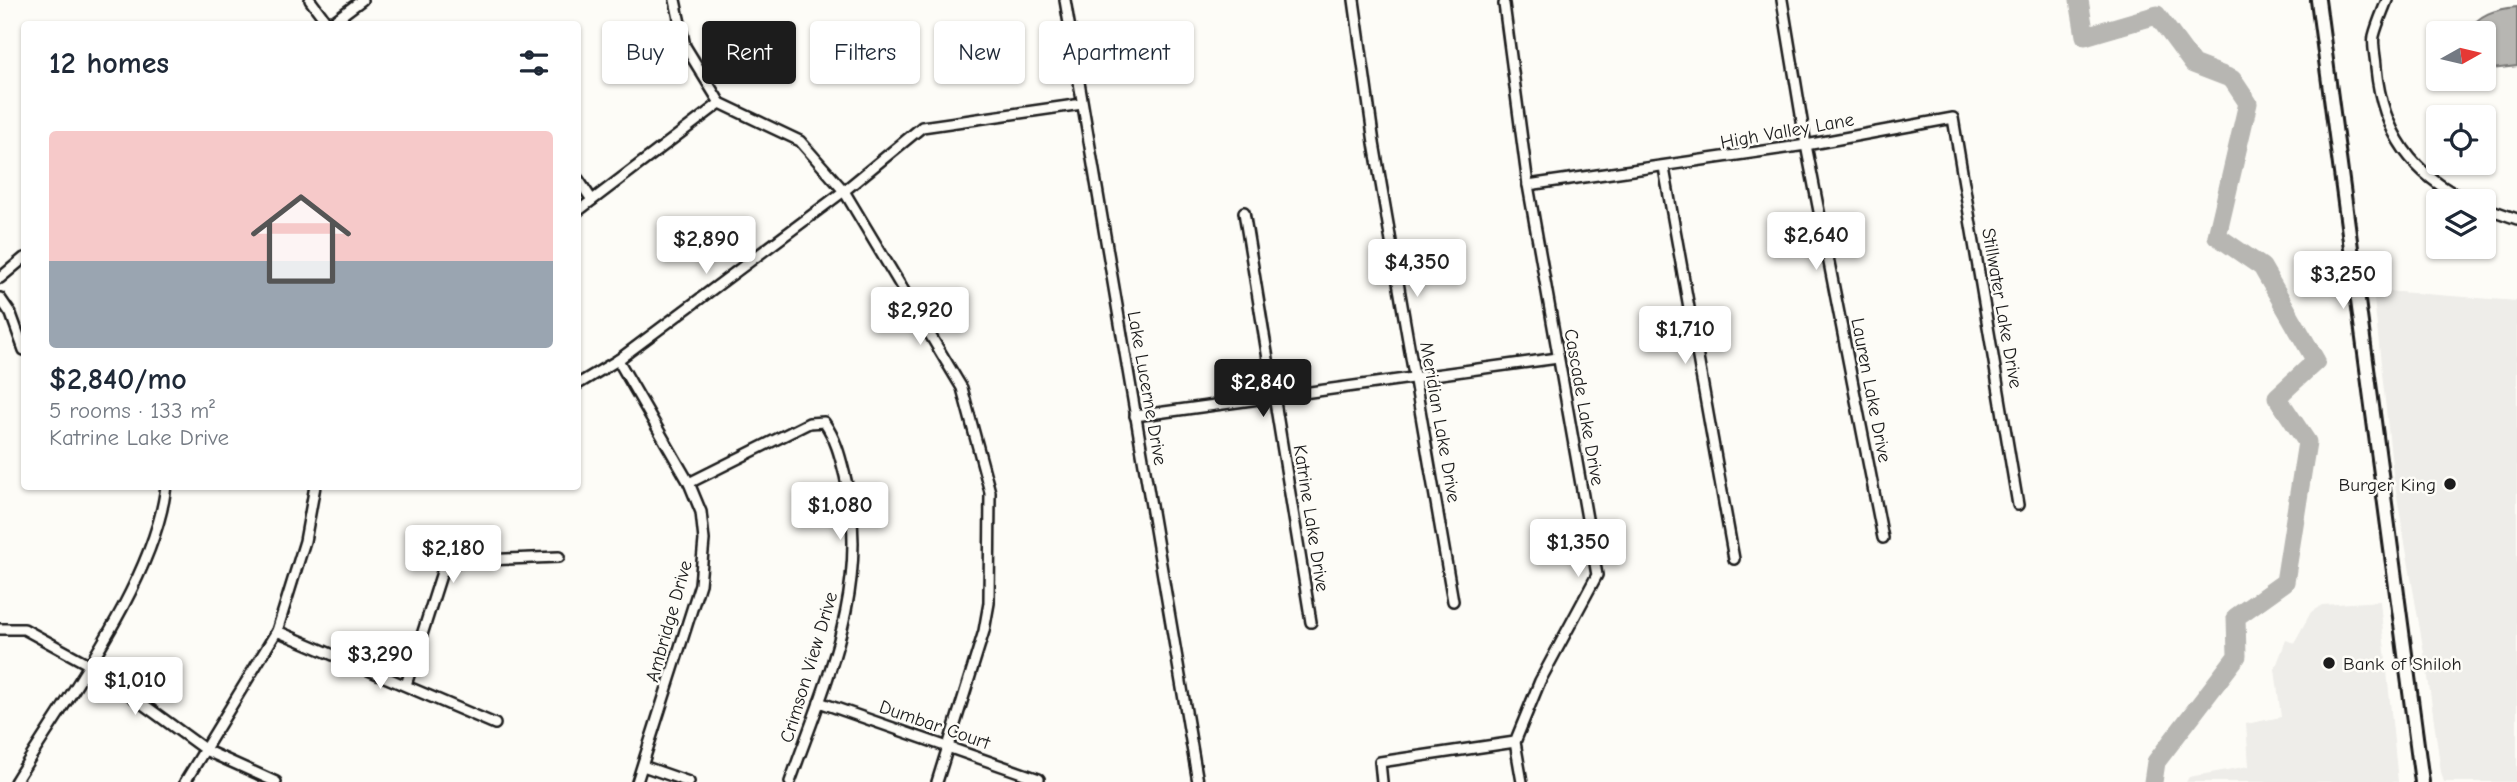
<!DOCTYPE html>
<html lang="en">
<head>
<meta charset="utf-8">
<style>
  :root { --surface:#fff; --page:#f2f2f3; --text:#1f2937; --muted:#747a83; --line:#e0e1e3; --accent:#1c1c1c }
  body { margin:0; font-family:"Comic Neue",sans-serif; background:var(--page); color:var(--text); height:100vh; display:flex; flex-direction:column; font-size:26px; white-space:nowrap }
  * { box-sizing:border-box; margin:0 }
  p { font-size:23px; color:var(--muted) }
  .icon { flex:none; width:38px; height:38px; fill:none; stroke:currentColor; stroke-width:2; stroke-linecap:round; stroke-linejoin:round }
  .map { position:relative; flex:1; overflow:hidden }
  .details { position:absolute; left:21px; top:21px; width:560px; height:469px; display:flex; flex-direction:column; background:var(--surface); border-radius:7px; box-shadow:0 2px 5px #0004 }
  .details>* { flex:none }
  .banner { position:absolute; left:602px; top:21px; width:665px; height:63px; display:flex; gap:14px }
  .needle { width:46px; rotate:82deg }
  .controls { position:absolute; left:2426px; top:21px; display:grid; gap:14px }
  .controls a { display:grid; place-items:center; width:70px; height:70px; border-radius:7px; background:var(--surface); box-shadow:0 2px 5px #0004; font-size:35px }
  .price { position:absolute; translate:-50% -60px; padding:0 16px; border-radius:7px; background:#fff; color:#222; font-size:23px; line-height:46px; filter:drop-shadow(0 2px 4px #0008) }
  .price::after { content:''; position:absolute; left:50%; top:42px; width:21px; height:16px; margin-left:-10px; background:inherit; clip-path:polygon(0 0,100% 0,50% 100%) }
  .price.on { background:var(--accent); color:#fff }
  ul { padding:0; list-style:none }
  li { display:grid; align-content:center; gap:14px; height:371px; padding:0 28px }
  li+li { border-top:2px solid var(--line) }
  li span { display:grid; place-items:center; height:217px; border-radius:7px; color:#555 }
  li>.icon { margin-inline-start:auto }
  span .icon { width:126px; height:126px; fill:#fffc; stroke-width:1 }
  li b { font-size:30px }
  h2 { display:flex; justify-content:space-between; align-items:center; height:84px; padding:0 28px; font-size:30px }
  .pill { padding:0 24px; border-radius:7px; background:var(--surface); box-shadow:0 2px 5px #0004; font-size:24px; line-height:63px }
  .pill.on { background:var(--accent); color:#fff }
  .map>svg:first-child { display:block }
</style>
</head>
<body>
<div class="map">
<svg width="2517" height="782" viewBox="0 0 2517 782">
  <rect width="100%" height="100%" fill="#fdfcf7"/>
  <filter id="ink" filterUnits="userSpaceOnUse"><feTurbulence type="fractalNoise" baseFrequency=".0143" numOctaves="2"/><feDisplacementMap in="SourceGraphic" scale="14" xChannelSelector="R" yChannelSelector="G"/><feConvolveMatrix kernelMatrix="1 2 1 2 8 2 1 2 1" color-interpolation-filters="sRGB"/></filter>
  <g filter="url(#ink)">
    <g fill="#eeede9">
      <path d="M2373 290 2517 301V782H2444L2441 772 2427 670 2393 474Z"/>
      <path d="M2380 601 2398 782H2186L2189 777 2249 766 2246 724 2281 717 2275 669 2286 640 2294 643 2311 612 2322 605Z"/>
    </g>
    <path fill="#b7b6b2" stroke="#797876" stroke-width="2" d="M2517 7V66L2483 70V33H2468C2476 14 2497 9 2517 7Z"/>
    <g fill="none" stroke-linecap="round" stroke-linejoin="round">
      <path stroke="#b7b6b2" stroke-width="19" d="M2079 0 2085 36 2157 15 2193 64 2232 79 2248 103 2217 236 2262 267 2316 361 2277 397 2307 442 2285 582 2236 617 2237 656 2156 762 2153 782"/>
      <g stroke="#1c1c1c" stroke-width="14">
        <g id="minor">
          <path d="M310 0 328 24"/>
          <path d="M675 0 685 46 720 103 800 141 844 191 962 388 990 492 989 603 984 631 937 782"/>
          <path d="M1065 0 1198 782"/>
          <path d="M1354 0 1374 143 1453 601"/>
          <path d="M1782 0 1806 145 1883 538"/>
          <path d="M2387 0C2383 11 2377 24 2374 36 2372 45 2376 58 2376 68 2382 130 2412 176 2469 201"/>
          <path d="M1504 4 1528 185"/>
          <path d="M330 24 362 0"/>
          <path d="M1664 168 1734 559"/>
          <path d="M578 179 592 200"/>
          <path d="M2483 207 2517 219"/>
          <path d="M578 211 720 103"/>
          <path d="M1244 212 1311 622"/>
          <path d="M0 278 24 258"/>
          <path d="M0 298 11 314 24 350"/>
          <path d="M618 360 689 483 701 512 704 540 700 584 637 782"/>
          <path d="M578 384 618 360 844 191 922 127 1082 104"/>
          <path d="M1135 416 1558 358"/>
          <path d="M689 483 809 423 824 422C836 439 840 456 845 476 872 585 826 681 790 782"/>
          <path d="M0 629H24L88 664 207 751 276 782"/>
          <path d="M277 631 495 724"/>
          <path d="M406 685 442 572 458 561 559 557"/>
          <path d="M819 702 1039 779"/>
          <path d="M643 766 689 782"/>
          <path d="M15 782C65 700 155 581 166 486"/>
          <path d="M185 782 277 631 305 541 315 486"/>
          <path d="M1382 782 1380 762 1515 742"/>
          <path d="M1522 782 1515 742 1540 681 1597 575 1528 185 1806 145 1953 118 2018 505"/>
        </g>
      </g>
      <g stroke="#1c1c1c" stroke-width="18">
        <path id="secondary" d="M2318 0 2422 782"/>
      </g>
      <use href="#minor" stroke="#fdfcf7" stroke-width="9"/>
      <use href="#secondary" stroke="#fdfcf7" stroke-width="12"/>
    </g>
  </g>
  <g fill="#1c1c1c" stroke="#fdfcf7" stroke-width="2.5">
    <circle cx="2450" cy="484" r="7"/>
    <circle cx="2329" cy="663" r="7"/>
  </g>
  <g text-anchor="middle" stroke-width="5" stroke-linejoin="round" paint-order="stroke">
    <g font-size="19" fill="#1c1c1c" stroke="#fdfcf7">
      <text transform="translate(1787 130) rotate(-10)" y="7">High Valley Lane</text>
      <text transform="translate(2003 308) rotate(80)" y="7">Stillwater Lake Drive</text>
      <text transform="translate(1148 388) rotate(80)" y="7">Lake Lucerne Drive</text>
      <text transform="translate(1872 390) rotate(79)" y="7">Lauren Lake Drive</text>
      <text transform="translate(1585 407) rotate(80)" y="7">Cascade Lake Drive</text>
      <text transform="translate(1441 422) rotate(80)" y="7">Meridian Lake Drive</text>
      <text transform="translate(1312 518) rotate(81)" y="7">Katrine Lake Drive</text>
      <text transform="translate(668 621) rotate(-74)" y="7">Ambridge Drive</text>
      <text transform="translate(808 667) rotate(-73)" y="7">Crimson View Drive</text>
      <text transform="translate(935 724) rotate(19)" y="7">Dumbar Court</text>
    </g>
    <g font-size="19" fill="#1c1c1c" stroke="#fdfcf7" text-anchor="end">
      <text x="2436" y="491">Burger King</text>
      <text x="2343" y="670" text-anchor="start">Bank of Shiloh</text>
    </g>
  </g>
</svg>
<div class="controls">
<a><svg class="needle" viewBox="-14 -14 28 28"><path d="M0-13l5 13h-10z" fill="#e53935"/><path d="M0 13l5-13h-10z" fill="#747a83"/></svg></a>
<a><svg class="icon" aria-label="locate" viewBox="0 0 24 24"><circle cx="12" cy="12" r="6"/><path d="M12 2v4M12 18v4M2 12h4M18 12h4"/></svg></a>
<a><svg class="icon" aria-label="layers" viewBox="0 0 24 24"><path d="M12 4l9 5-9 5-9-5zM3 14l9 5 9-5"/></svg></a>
</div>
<b class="price" style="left:1816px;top:272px">$2,640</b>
<b class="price" style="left:706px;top:276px">$2,890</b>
<b class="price" style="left:1417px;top:299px">$4,350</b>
<b class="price" style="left:2343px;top:311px">$3,250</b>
<b class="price" style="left:920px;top:347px">$2,920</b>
<b class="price" style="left:1685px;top:366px">$1,710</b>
<b class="price on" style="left:1263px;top:419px">$2,840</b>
<b class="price" style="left:840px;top:542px">$1,080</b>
<b class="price" style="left:1578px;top:579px">$1,350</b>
<b class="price" style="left:453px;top:585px">$2,180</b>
<b class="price" style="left:380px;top:691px">$3,290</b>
<b class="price" style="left:135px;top:717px">$1,010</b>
<div class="banner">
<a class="pill">Buy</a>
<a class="pill on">Rent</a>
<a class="pill">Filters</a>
<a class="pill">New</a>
<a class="pill">Apartment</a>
</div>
<section class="details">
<h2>12 homes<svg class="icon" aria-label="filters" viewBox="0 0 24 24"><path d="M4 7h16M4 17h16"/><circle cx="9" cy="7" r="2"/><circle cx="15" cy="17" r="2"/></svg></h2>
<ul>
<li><span style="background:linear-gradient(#f6c9c9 60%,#9aa5b1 0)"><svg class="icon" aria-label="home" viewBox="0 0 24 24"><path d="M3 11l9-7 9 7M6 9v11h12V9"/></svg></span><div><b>$2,840/mo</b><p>5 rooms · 133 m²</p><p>Katrine Lake Drive</p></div></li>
</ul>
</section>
</div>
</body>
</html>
